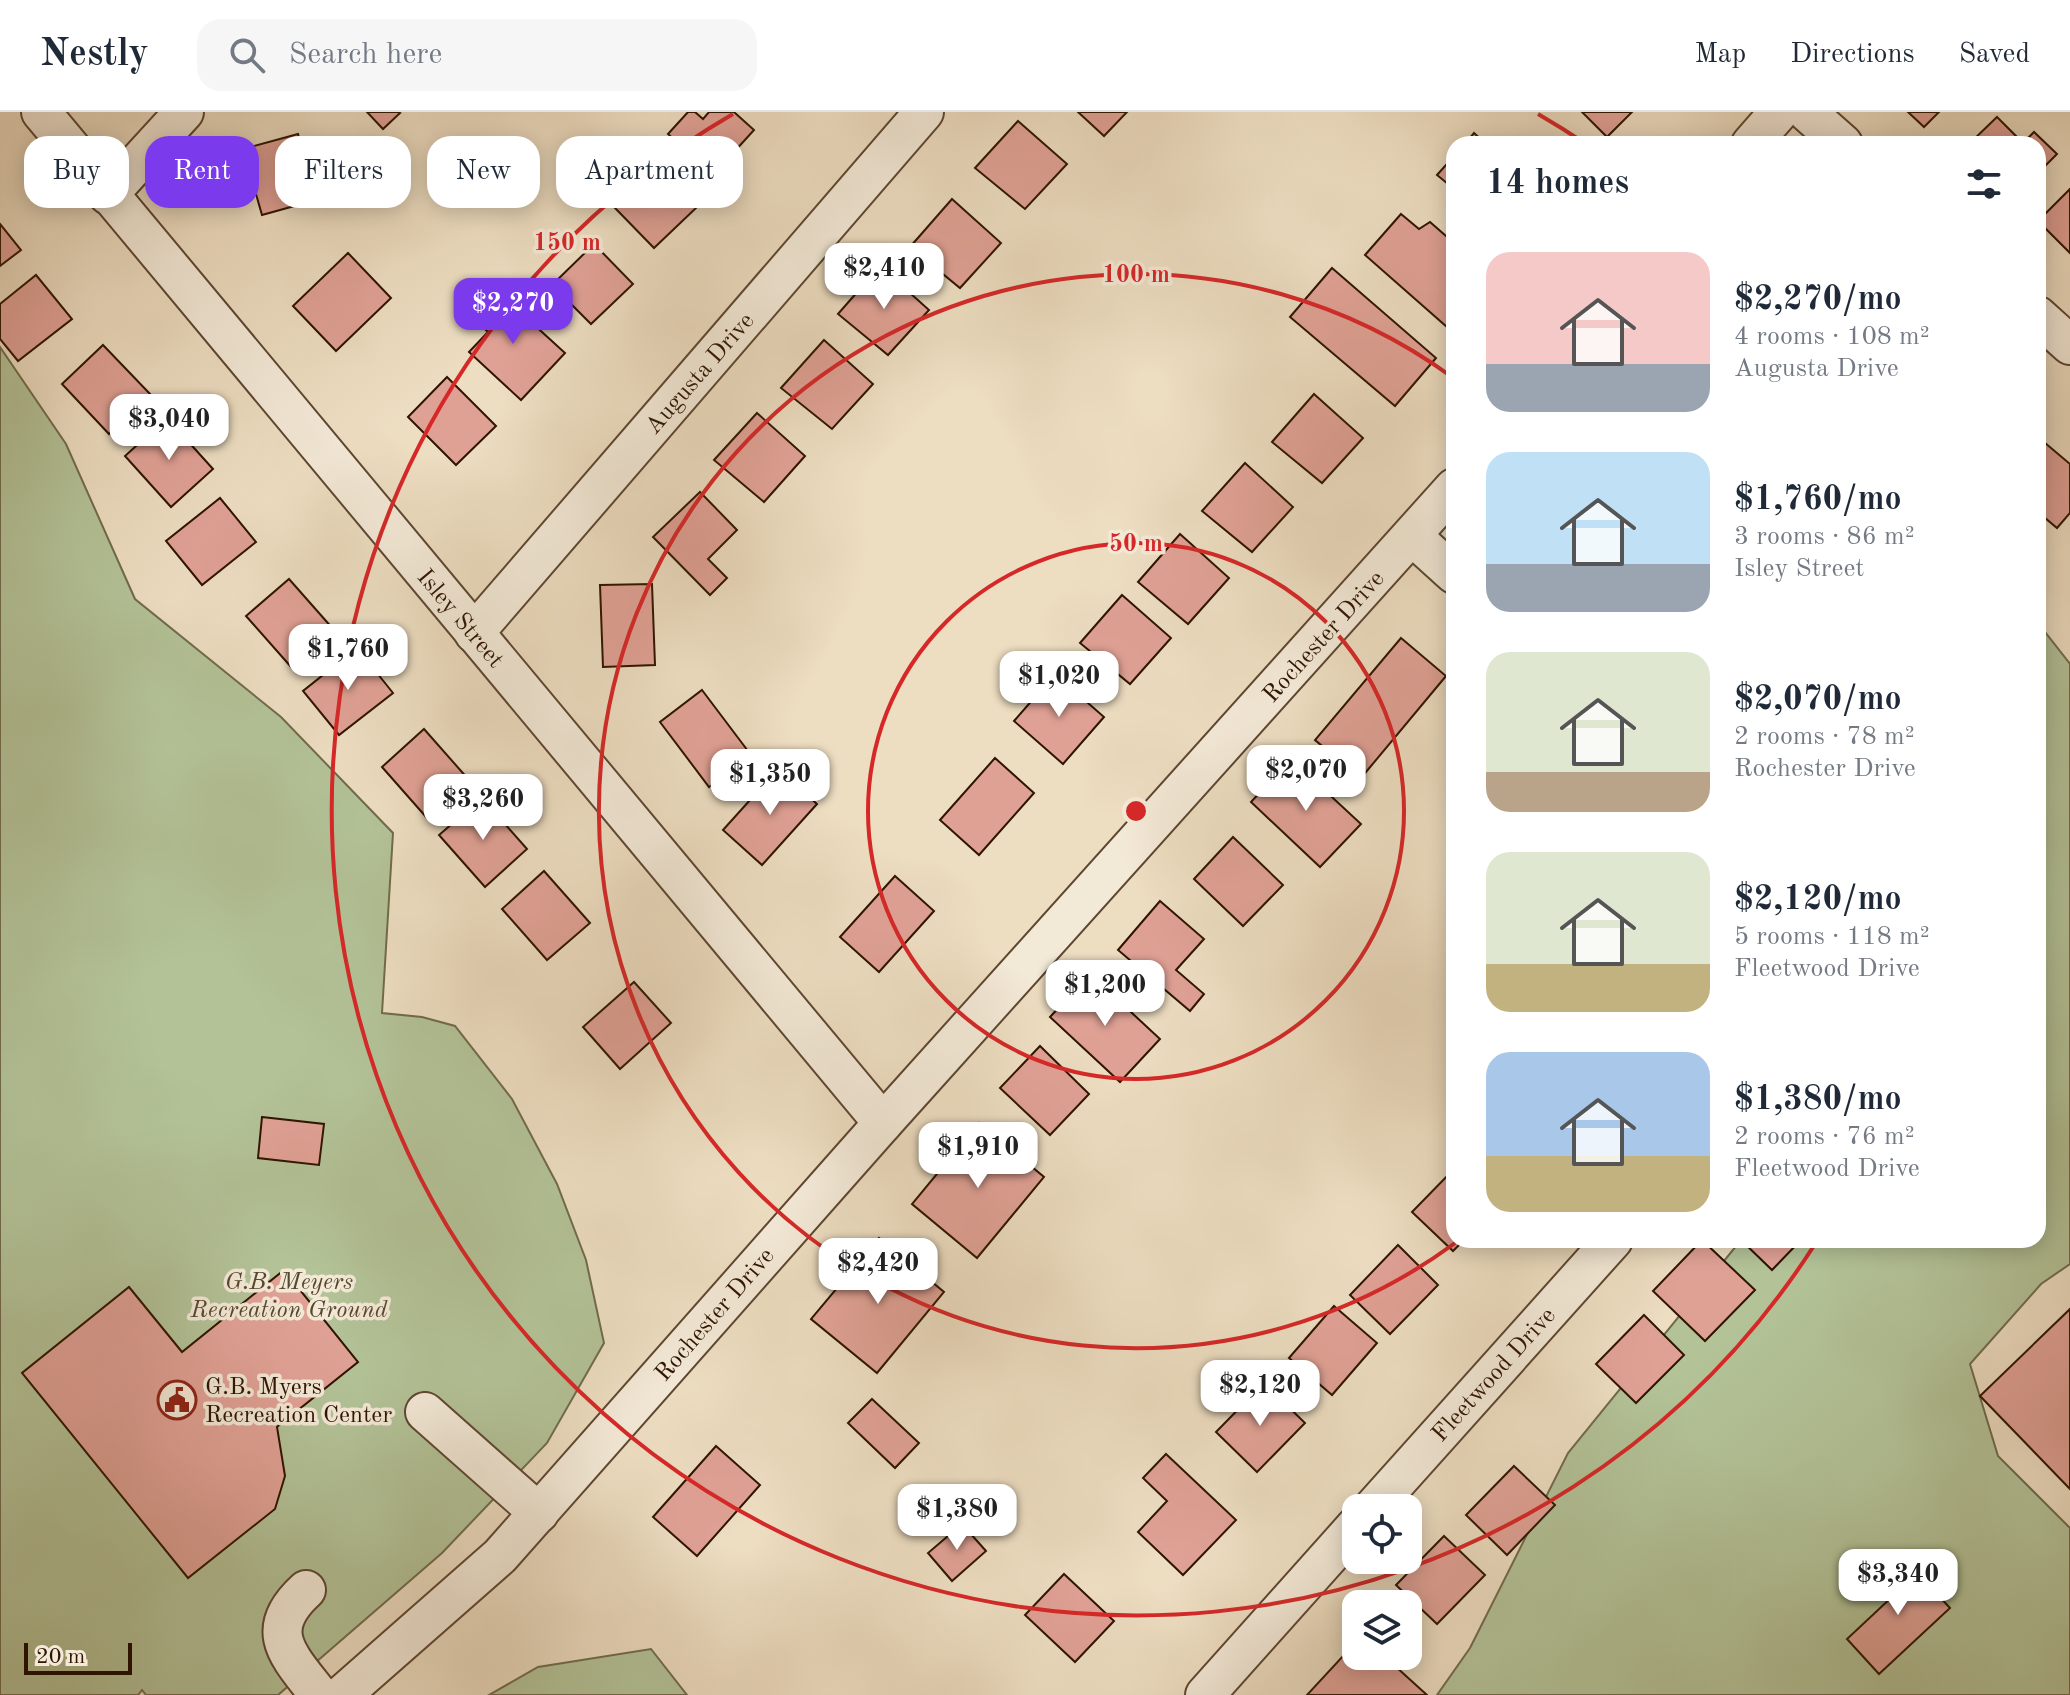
<!DOCTYPE html>
<html lang="en">
<head>
<meta charset="utf-8">
<style>
  :root { --surface:#fff; --page:#f6f6f7; --text:#1f2937; --muted:#747a83; --line:#e0e1e3; --accent:#7c3aed }
  body { margin:0; font-family:"Old Standard TT",serif; background:var(--page); color:var(--text); height:100vh; display:flex; flex-direction:column; font-size:30px; white-space:nowrap }
  * { box-sizing:border-box; margin:0 }
  p { font-size:26px; color:var(--muted) }
  .icon { flex:none; width:44px; height:44px; fill:none; stroke:currentColor; stroke-width:2; stroke-linecap:round; stroke-linejoin:round }
  .map { position:relative; flex:1; overflow:hidden }
  .sheet { position:absolute; left:1446px; top:24px; width:600px; height:1112px; display:flex; flex-direction:column; background:var(--surface); border-radius:24px; box-shadow:0 4px 20px #0003 }
  .sheet>* { flex:none }
  .top-card { position:absolute; left:24px; top:24px; width:760px; height:72px; display:flex; gap:16px }
  .buttons { position:absolute; left:1342px; top:1382px; display:grid; gap:16px }
  .buttons a { display:grid; place-items:center; width:80px; height:80px; border-radius:16px; background:var(--surface); box-shadow:0 4px 20px #0003; font-size:40px }
  .scale { position:absolute; left:24px; bottom:20px; width:108px; box-sizing:border-box; padding-left:8px; border:4px solid #2e1401; border-top:0; font-size:22px; line-height:28px; white-space:nowrap; color:#2e1401; -webkit-text-stroke:6px #f3e9d7; paint-order:stroke }
  .price { position:absolute; translate:-50% -68px; padding:0 18px; border-radius:16px; background:#fff; color:#222; font-size:26px; line-height:52px; filter:drop-shadow(0 2px 4px #0008) }
  .price::after { content:''; position:absolute; left:50%; top:48px; width:24px; height:18px; margin-left:-12px; background:inherit; clip-path:polygon(0 0,100% 0,50% 100%) }
  .price.selected { background:var(--accent); color:#fff }
  ul { padding:0; list-style:none }
  li { display:flex; align-items:center; gap:24px; height:200px; padding:0 40px }
  li span { display:grid; place-items:center; flex:none; width:224px; height:160px; border-radius:24px; color:#555 }
  li>.icon { margin-inline-start:auto }
  span .icon { width:96px; height:96px; fill:#fffc; stroke-width:1 }
  li b { font-size:34px }
  h2 { display:flex; justify-content:space-between; align-items:center; height:96px; padding:0 40px; font-size:34px }
  .tag { padding:0 28px; border-radius:24px; background:var(--surface); box-shadow:0 4px 20px #0003; font-size:28px; line-height:72px }
  .tag.selected { background:var(--accent); color:#fff }
  header { display:flex; align-items:center; gap:48px; box-sizing:border-box; height:112px; padding:0 40px; background:var(--surface); border-bottom:2px solid var(--line) }
  header strong { font-size:38px }
  nav { display:flex; gap:44px; margin-inline-start:auto; font-size:28px }
  .search { width:560px; height:72px; background:var(--page); display:flex; align-items:center; gap:20px; box-sizing:border-box; padding:0 28px; border-radius:24px; color:var(--muted); font-size:30px }
  .map>svg:first-child { display:block }
</style>
</head>
<body>
<header>
<strong>Nestly</strong>
<div class="search"><svg class="icon" aria-label="search" viewBox="0 0 24 24"><circle cx="10" cy="10" r="6"/><path d="M15 15l6 6"/></svg>Search here</div>
<nav><a>Map</a><a>Directions</a><a>Saved</a></nav>
</header>
<div class="map">
<svg width="2070" height="1583" viewBox="0 0 2070 1583">
  <rect width="100%" height="100%" fill="#edddc1"/>
  <filter id="stains"><feTurbulence type="fractalNoise" baseFrequency=".0025" numOctaves="4"/><feColorMatrix values="0 0 0 0 .2 0 0 0 0 .09 0 0 0 0 .02 0 0 0 .5 -.17"/></filter>
  <radialGradient id="worn" r=".72"><stop offset=".6" stop-color="#630" stop-opacity="0"/><stop offset="1" stop-color="#630" stop-opacity=".3"/></radialGradient>
  <g fill="#b3c297" stroke="#706b4c" stroke-width="2">
    <path d="M0 235 66 332 135 487 281 605 393 721 382 901 422 905 455 914 512 987 557 1072 586 1148 604 1231 547 1331 442 1441 278 1583H146L142 1578 138 1583H0Z"/>
    <path d="M2038 511 2070 552V1152L2041 1172 1970 1252 1998 1344 2070 1416V1583H1437L1470 1536 1568 1341 1741 1128H2038Z"/>
    <path d="M651 1537 687 1583H489L538 1555Z"/>
  </g>
  <g fill="#e0a195" stroke="#2e1401" stroke-width="2">
    <path d="M367 0H398L400 1 383 17Z"/>
    <path d="M688 0H695L703 7 709 0H734L754 18 713 63 668 22Z"/>
    <path d="M1078 0H1127L1104 24Z"/>
    <path d="M1582 0H1632L1607 25Z"/>
    <path d="M1908 0H1939L1924 15Z"/>
    <path d="M1997 5 2023 31 2034 20 2057 42 2038 61V32H1969Z"/>
    <path d="M1018 9 1067 52 1025 97 975 56Z"/>
    <path d="M1474 21 1486 32H1465Z"/>
    <path d="M298 22 316 88 262 103 243 37Z"/>
    <path d="M1454 44V77L1437 63Z"/>
    <path d="M657 56 696 96 654 136 615 96Z"/>
    <path d="M2070 77V141L2038 109Z"/>
    <path d="M952 87 1001 131 960 176 910 135Z"/>
    <path d="M1401 102 1419 117 1430 110 1454 131V207L1447 215 1365 143Z"/>
    <path d="M0 112 21 138 0 154Z"/>
    <path d="M594 132 633 172 591 212 552 173Z"/>
    <path d="M348 141 391 186 336 239 293 194Z"/>
    <path d="M880 154 929 198 888 243 838 202Z"/>
    <path d="M1332 156 1436 246 1395 294 1290 205Z"/>
    <path d="M36 163 72 207 18 249 0 227V192Z"/>
    <path d="M496 178 565 241 521 288 469 240 488 220 471 204Z"/>
    <path d="M824 228 873 272 832 317 781 276Z"/>
    <path d="M103 233 151 283 109 322 62 272Z"/>
    <path d="M447 265 496 314 456 353 408 305Z"/>
    <path d="M1314 282 1363 326 1322 371 1272 330Z"/>
    <path d="M757 301 805 344 764 390 714 348Z"/>
    <path d="M167 306 213 357 171 395 125 344Z"/>
    <path d="M2038 325 2070 352V401L2057 416 2038 400Z"/>
    <path d="M1245 351 1293 395 1252 440 1202 399Z"/>
    <path d="M700 380 737 418 708 447 727 466 710 483 653 425Z"/>
    <path d="M220 386 256 430 202 473 166 429Z"/>
    <path d="M1180 422 1229 466 1188 512 1138 470Z"/>
    <path d="M289 467 334 518 292 556 246 504Z"/>
    <path d="M652 472 655 553 603 555 600 473Z"/>
    <path d="M1122 483 1171 526 1130 572 1080 531Z"/>
    <path d="M1401 526 1446 564 1361 666 1315 628Z"/>
    <path d="M357 536 393 581 339 623 303 579Z"/>
    <path d="M1055 562 1104 605 1063 652 1014 609Z"/>
    <path d="M702 578 751 643 709 675 660 610Z"/>
    <path d="M424 617 469 668 427 706 382 655Z"/>
    <path d="M995 646 1034 681 979 743 940 708Z"/>
    <path d="M1291 647 1361 712 1320 755 1251 690Z"/>
    <path d="M778 657 817 692 762 753 723 718Z"/>
    <path d="M482 686 527 737 485 775 439 723Z"/>
    <path d="M1233 725 1283 773 1243 814 1194 767Z"/>
    <path d="M544 759 590 811 547 848 502 797Z"/>
    <path d="M895 764 934 799 879 860 840 825Z"/>
    <path d="M1160 789 1204 827 1176 858 1204 882 1190 899 1118 838Z"/>
    <path d="M1090 862 1160 927 1120 970 1050 905Z"/>
    <path d="M634 870 671 911 620 957 583 915Z"/>
    <path d="M1040 934 1089 982 1050 1023 1000 976Z"/>
    <path d="M262 1005 324 1012 319 1053 258 1046Z"/>
    <path d="M979 1011 1044 1065 977 1146 912 1092Z"/>
    <path d="M1454 1057V1128H1464L1453 1139 1412 1100Z"/>
    <path d="M879 1126 944 1180 877 1261 811 1207Z"/>
    <path d="M1702 1128 1755 1178 1705 1229 1653 1179Z"/>
    <path d="M1741 1128H1801L1772 1158Z"/>
    <path d="M1398 1133 1438 1173 1390 1222 1350 1183Z"/>
    <path d="M284 1158 358 1250 277 1315 285 1364 275 1397 188 1466 22 1261 129 1175 182 1240Z"/>
    <path d="M1334 1194 1377 1231 1332 1283 1289 1246Z"/>
    <path d="M2070 1197V1377L1980 1284Z"/>
    <path d="M1644 1203 1684 1243 1636 1291 1596 1252Z"/>
    <path d="M1264 1271 1305 1311 1257 1360 1216 1320Z"/>
    <path d="M872 1287 919 1331 895 1356 848 1311Z"/>
    <path d="M716 1334 760 1373 697 1444 653 1405Z"/>
    <path d="M1166 1342 1236 1408 1183 1463 1138 1420 1167 1389 1143 1366Z"/>
    <path d="M1514 1354 1555 1393 1507 1443 1466 1403Z"/>
    <path d="M962 1412 986 1439 952 1469 928 1441Z"/>
    <path d="M1444 1424 1485 1463 1437 1512 1396 1473Z"/>
    <path d="M1903 1445 1950 1496 1879 1562 1847 1527 1893 1484 1878 1468Z"/>
    <path d="M1064 1462 1114 1509 1075 1550 1025 1503Z"/>
    <path d="M1356 1530V1544H1384L1427 1583H1307Z"/>
  </g>
  <g fill="none" stroke-linecap="round" stroke-linejoin="round">
    <g stroke="#5e4631" stroke-width="42">
      <g id="minor">
        <path d="M41 0 883 1011"/>
        <path d="M1807 0 1843 32"/>
        <path d="M1751 32 1779 0"/>
        <path d="M108 83 184 0"/>
        <path d="M2038 204 2070 233"/>
        <path d="M1412 424 1454 462"/>
        <path d="M474 521 924 0"/>
        <path d="M425 1300 539 1401"/>
        <path d="M1373 1396 1613 1128"/>
        <path d="M306 1478C261 1519 289 1544 319 1583"/>
        <path d="M342 1583 500 1444 883 1011 1454 376"/>
        <path d="M1205 1583 1356 1414"/>
      </g>
    </g>
    <use href="#minor" stroke="#f3e9d7" stroke-width="38"/>
  </g>
  <g fill="none" stroke="#d62828" stroke-width="4">
    <circle cx="1136" cy="699" r="268"/>
    <path d="M1455 1131A537 537 0 1 1 1452 265"/>
    <path d="M1815 1132A805 805 0 1 1 733 2M1538 2A805 805 0 0 1 1586 32"/>
  </g>
  <defs>
    <g id="civic-ring" transform="scale(2)"><circle r="9.5" fill="#f3e9d7" stroke="#8f2418" stroke-width="1.5"/><path d="M-.6-6.5H3V-4.5H.6V-3L4-1V1h2V6H-6V1h2V-1L-.6-3ZM-1.2 2.5V6h2.4V2.5Z" fill="#8f2418"/></g>
  </defs>
  <g fill-rule="evenodd">
    <use href="#civic-ring" x="177" y="1288"/>
  </g>
  <g text-anchor="middle" stroke-width="7" stroke-linejoin="round" paint-order="stroke">
    <g font-size="24" fill="#2e1401" stroke="#f3e9d7">
      <text transform="translate(699 261) rotate(-49)" y="8">Augusta Drive</text>
      <text transform="translate(461 506) rotate(50)" y="8">Isley Street</text>
      <text transform="translate(1323 524) rotate(-48)" y="8">Rochester Drive</text>
      <text transform="translate(714 1202) rotate(-49)" y="8">Rochester Drive</text>
      <text transform="translate(1493 1262) rotate(-48)" y="8">Fleetwood Drive</text>
    </g>
    <g font-size="24" font-style="italic" fill="#56482e" stroke="#f3e9d7">
      <text x="289" y="1177">G.B. Meyers<tspan x="289" dy="28">Recreation Ground</tspan></text>
    </g>
    <g font-size="24" fill="#2e1401" stroke="#f3e9d7" text-anchor="start">
      <text x="205" y="1282">G.B. Myers<tspan x="205" dy="28">Recreation Center</tspan></text>
    </g>
  </g>
  <circle cx="1136" cy="699" r="12" fill="#d62828" stroke="#f3e9d7" stroke-width="4"/>
  <g font-size="24" text-anchor="middle" font-weight="bold" fill="#d62828" stroke="#f3e9d7" stroke-width="7" stroke-linejoin="round" paint-order="stroke">
    <text x="567" y="138">150 m</text>
    <text x="1136" y="170">100 m</text>
    <text x="1136" y="439">50 m</text>
  </g>
  <rect width="100%" height="100%" filter="url(#stains)"/>
  <rect width="100%" height="100%" fill="url(#worn)"/>
</svg>
<div class="buttons">
<a><svg class="icon" aria-label="locate" viewBox="0 0 24 24"><circle cx="12" cy="12" r="6"/><path d="M12 2v4M12 18v4M2 12h4M18 12h4"/></svg></a>
<a><svg class="icon" aria-label="layers" viewBox="0 0 24 24"><path d="M12 4l9 5-9 5-9-5zM3 14l9 5 9-5"/></svg></a>
</div>
<div class="scale">20 m</div>
<b class="price" style="left:884px;top:199px">$2,410</b>
<b class="price selected" style="left:513px;top:234px">$2,270</b>
<b class="price" style="left:169px;top:350px">$3,040</b>
<b class="price" style="left:348px;top:580px">$1,760</b>
<b class="price" style="left:1059px;top:607px">$1,020</b>
<b class="price" style="left:1306px;top:701px">$2,070</b>
<b class="price" style="left:770px;top:705px">$1,350</b>
<b class="price" style="left:483px;top:730px">$3,260</b>
<b class="price" style="left:1105px;top:916px">$1,200</b>
<b class="price" style="left:978px;top:1078px">$1,910</b>
<b class="price" style="left:878px;top:1194px">$2,420</b>
<b class="price" style="left:1260px;top:1316px">$2,120</b>
<b class="price" style="left:957px;top:1440px">$1,380</b>
<b class="price" style="left:1898px;top:1505px">$3,340</b>
<div class="top-card">
<a class="tag">Buy</a>
<a class="tag selected">Rent</a>
<a class="tag">Filters</a>
<a class="tag">New</a>
<a class="tag">Apartment</a>
</div>
<section class="sheet">
<h2>14 homes<svg class="icon" aria-label="filters" viewBox="0 0 24 24"><path d="M4 7h16M4 17h16"/><circle cx="9" cy="7" r="2"/><circle cx="15" cy="17" r="2"/></svg></h2>
<ul>
<li><span style="background:linear-gradient(#f6c9c9 70%,#9aa5b1 0)"><svg class="icon" aria-label="home" viewBox="0 0 24 24"><path d="M3 11l9-7 9 7M6 9v11h12V9"/></svg></span><div><b>$2,270/mo</b><p>4 rooms · 108 m²</p><p>Augusta Drive</p></div></li>
<li><span style="background:linear-gradient(#bfe0f5 70%,#9aa5b1 0)"><svg class="icon" aria-label="home" viewBox="0 0 24 24"><path d="M3 11l9-7 9 7M6 9v11h12V9"/></svg></span><div><b>$1,760/mo</b><p>3 rooms · 86 m²</p><p>Isley Street</p></div></li>
<li><span style="background:linear-gradient(#dfe7d0 75%,#b9a48a 0)"><svg class="icon" aria-label="home" viewBox="0 0 24 24"><path d="M3 11l9-7 9 7M6 9v11h12V9"/></svg></span><div><b>$2,070/mo</b><p>2 rooms · 78 m²</p><p>Rochester Drive</p></div></li>
<li><span style="background:linear-gradient(#dfe7d0 70%,#c2b280 0)"><svg class="icon" aria-label="home" viewBox="0 0 24 24"><path d="M3 11l9-7 9 7M6 9v11h12V9"/></svg></span><div><b>$2,120/mo</b><p>5 rooms · 118 m²</p><p>Fleetwood Drive</p></div></li>
<li><span style="background:linear-gradient(#a9c7e8 65%,#c2b280 0)"><svg class="icon" aria-label="home" viewBox="0 0 24 24"><path d="M3 11l9-7 9 7M6 9v11h12V9"/></svg></span><div><b>$1,380/mo</b><p>2 rooms · 76 m²</p><p>Fleetwood Drive</p></div></li>
</ul>
</section>
</div>
</body>
</html>
